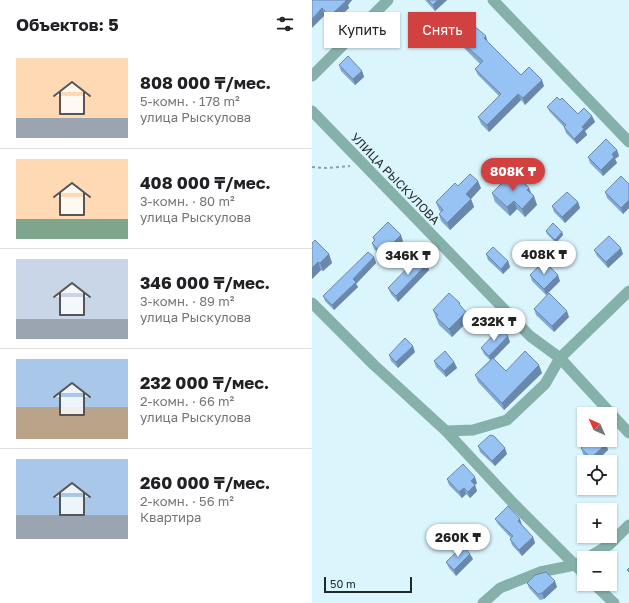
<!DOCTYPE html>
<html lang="ru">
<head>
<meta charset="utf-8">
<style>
  :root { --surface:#fff; --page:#f6f6f6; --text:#202124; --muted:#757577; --line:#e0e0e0; --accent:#d04140 }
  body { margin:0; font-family:"Golos Text",sans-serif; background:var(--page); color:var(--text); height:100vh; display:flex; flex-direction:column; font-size:15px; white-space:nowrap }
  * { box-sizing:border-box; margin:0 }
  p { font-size:13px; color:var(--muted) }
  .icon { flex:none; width:22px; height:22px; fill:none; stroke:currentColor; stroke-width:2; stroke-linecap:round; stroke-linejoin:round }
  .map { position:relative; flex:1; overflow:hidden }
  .panel { display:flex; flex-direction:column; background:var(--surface); width:312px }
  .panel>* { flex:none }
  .banner { position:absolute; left:12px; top:12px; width:245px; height:36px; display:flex; gap:8px }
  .needle { width:26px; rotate:315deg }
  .controls { position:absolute; left:265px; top:407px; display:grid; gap:8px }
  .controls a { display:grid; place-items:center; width:40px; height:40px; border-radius:0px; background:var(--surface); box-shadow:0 1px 3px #0004; font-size:20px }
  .scale { position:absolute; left:12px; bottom:10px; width:88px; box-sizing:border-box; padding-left:4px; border:2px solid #202a2d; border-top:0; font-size:11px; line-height:14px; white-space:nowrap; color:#202a2d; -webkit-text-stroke:3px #dbf5fd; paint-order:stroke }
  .price { position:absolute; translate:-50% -34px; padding:0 9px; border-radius:14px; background:#fff; color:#222; font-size:13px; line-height:26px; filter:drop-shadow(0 1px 2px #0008) }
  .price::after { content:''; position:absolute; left:50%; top:24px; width:12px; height:9px; margin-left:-6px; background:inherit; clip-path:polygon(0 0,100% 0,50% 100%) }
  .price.current { background:var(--accent); color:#fff }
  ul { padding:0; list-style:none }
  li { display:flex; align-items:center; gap:12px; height:100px; padding:0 16px }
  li+li { border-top:1px solid var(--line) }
  li span { display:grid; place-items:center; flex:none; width:112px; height:80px; border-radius:0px; color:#555 }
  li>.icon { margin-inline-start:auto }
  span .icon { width:48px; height:48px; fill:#fffc; stroke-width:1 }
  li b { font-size:17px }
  h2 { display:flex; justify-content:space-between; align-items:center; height:48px; padding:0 16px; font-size:17px }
  .pill { padding:0 14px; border-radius:0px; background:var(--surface); box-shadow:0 1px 3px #0004; font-size:14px; line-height:36px }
  .pill.current { background:var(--accent); color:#fff }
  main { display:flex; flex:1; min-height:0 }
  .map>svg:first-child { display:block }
</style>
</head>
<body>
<main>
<section class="panel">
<h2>Объектов: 5<svg class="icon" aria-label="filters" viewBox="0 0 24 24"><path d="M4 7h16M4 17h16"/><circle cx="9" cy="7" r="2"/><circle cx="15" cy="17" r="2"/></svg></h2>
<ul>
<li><span style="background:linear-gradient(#ffd9b3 75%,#9aa5b1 0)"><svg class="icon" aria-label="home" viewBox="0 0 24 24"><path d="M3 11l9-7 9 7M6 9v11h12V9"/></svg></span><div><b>808 000 ₸/мес.</b><p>5-комн. · 178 m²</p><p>улица Рыскулова</p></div></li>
<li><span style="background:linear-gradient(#ffd9b3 75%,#7fa58c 0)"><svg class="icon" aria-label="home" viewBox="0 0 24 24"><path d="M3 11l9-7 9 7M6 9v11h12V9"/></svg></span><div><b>408 000 ₸/мес.</b><p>3-комн. · 80 m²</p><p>улица Рыскулова</p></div></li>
<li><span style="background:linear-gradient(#c9d6e8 75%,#9aa5b1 0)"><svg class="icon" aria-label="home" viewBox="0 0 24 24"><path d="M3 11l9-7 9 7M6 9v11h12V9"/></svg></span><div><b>346 000 ₸/мес.</b><p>3-комн. · 89 m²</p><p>улица Рыскулова</p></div></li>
<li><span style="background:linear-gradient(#a9c7e8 60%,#b9a48a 0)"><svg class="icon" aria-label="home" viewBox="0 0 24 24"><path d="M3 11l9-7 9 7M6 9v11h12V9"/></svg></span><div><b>232 000 ₸/мес.</b><p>2-комн. · 66 m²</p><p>улица Рыскулова</p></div></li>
<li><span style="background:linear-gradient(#a9c7e8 70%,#9aa5b1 0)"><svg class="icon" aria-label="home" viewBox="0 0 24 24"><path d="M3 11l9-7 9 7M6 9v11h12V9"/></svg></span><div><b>260 000 ₸/мес.</b><p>2-комн. · 56 m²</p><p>Квартира</p></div></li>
</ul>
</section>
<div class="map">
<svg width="317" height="603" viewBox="0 0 317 603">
  <rect width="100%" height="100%" fill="#dbf5fd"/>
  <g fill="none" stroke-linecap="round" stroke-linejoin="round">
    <path stroke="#8da1a6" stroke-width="2" stroke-dasharray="3 3" stroke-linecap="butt" d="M0 167 14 168 38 166"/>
    <g stroke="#86b1aa" stroke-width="11">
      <path d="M181 0 317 142"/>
      <path d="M0 76 76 0"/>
      <path d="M0 111 218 336 248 358 317 433"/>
      <path d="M0 303 62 365 134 431 161 430 195 420 233 384 248 358 317 291"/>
      <path d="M134 431 202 504 272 574"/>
      <path d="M275 558 297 545 317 525"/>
      <path d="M282 584 302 603"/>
      <path d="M171 603 188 588 228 572 263 565 272 560"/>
    </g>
  </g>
  <g fill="#81a8d2">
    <path d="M0 0H40L36 5 37 8 23 21H19Z"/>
    <path d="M113 0H135L123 11Z"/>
    <path d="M147 40 176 43 209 75 232 86 213 105 209 100 177 132 169 124 166 117 187 96 166 75 163 69 168 64 150 46Z"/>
    <path d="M27 65 50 71 52 77 43 85 29 71Z"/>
    <path d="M248 100 266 114 280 116 283 122 273 131 275 135 265 144 254 133 252 127 238 112 235 107Z"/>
    <path d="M305 150 307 156 303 159 305 163 291 176 278 163 276 157Z"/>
    <path d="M317 184V208L311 214 295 198 293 192Z"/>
    <path d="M146 186 169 188 159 199 162 207 138 230 129 221 127 214 129 212 127 210 124 202Z"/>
    <path d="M217 188 225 205 213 217 205 209 198 216 183 202 180 193Z"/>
    <path d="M266 202 268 208 253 223 242 212 240 206Z"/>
    <path d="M234 231 250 232 251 235 244 243 235 234Z"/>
    <path d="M61 237 91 241 72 259 62 249 60 243 62 241Z"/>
    <path d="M0 243 17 254 20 263 11 271 9 270 0 279Z"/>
    <path d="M282 250 311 254 296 268 285 256Z"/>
    <path d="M174 254 196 261 198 267 191 274 176 260Z"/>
    <path d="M62 257 64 263 44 284 46 287 22 310 13 301 11 296Z"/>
    <path d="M115 264 117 270 86 302 79 294 76 288Z"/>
    <path d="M218 275 248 281 234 295 220 281Z"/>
    <path d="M149 307 154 312 157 320 140 337 127 325 121 310Z"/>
    <path d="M222 309 257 317 242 332 224 315Z"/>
    <path d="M198 342 182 359 194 371 230 373 192 410 166 382 163 375 178 360 172 354 169 348Z"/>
    <path d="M103 352 86 368 79 361 77 355Z"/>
    <path d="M122 361 142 362 145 368 134 377 124 367Z"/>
    <path d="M294 444 296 450 283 462H280L271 454 269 448Z"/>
    <path d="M166 446 195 454 183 466 168 452Z"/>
    <path d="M135 479 165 483 163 485 165 491 158 498 154 494 150 498 137 485Z"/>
    <path d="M183 519 210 525 221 537 223 543 210 556 200 545 198 539 199 538 186 524Z"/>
    <path d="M161 559 144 576 137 568 134 562Z"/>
    <path d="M215 583 245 587 232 599 228 600 217 588Z"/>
  </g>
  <g fill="#6988ab">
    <path d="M33 0H40L36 5 37 8 23 21 20 14Z"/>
    <path d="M126 0H135L123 11 121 5Z"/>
    <path d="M10 8 13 15 0 28V19Z"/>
    <path d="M174 36 176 43 172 38Z"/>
    <path d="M50 71 52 77 43 85 41 79Z"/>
    <path d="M230 80 232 86 213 105 211 98Z"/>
    <path d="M206 94 209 100 177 132 175 125Z"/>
    <path d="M280 116 283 122 273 131 275 135 265 144 262 139 270 127Z"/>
    <path d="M305 150 307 156 303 159 305 163 291 176 289 170 300 154Z"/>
    <path d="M166 181 169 188 157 201 154 194Z"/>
    <path d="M217 188 220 196 215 190Z"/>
    <path d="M222 196 225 205 213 217 210 209Z"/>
    <path d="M159 199 162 207 138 230 135 223Z"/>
    <path d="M317 200V208L311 214 309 208Z"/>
    <path d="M202 201 205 209 198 216 195 207Z"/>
    <path d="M266 202 268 208 253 223 250 217Z"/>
    <path d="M250 232 251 235 244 243 243 240Z"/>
    <path d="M89 235 91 241 72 259 70 254Z"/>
    <path d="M309 248 311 254 296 268 294 262Z"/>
    <path d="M17 254 20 263 11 271 8 263Z"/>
    <path d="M62 257 64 263 44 284 46 287 22 310 20 305 41 279Z"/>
    <path d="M196 261 198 267 191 274 189 269Z"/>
    <path d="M6 262 9 270 0 279V268Z"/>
    <path d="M115 264 117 270 86 302 84 296Z"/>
    <path d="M246 275 248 281 234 295 232 289Z"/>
    <path d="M255 311 257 317 242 332 240 326Z"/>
    <path d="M154 312 157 320 140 337 137 329Z"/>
    <path d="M196 336 198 342 179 361 177 356Z"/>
    <path d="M101 346 103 352 86 368 84 362Z"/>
    <path d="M142 362 145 368 134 377 132 371Z"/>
    <path d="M227 365 230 373 192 410 190 403Z"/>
    <path d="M294 444 296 450 283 462H281L279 458Z"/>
    <path d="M193 448 195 454 183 466 180 461Z"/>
    <path d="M163 477 165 483 163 485 165 491 158 498 156 492 159 481Z"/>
    <path d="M152 488 154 494 150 498 147 492Z"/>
    <path d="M208 519 210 525 208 527 206 521Z"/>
    <path d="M221 537 223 543 210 556 207 550Z"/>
    <path d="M158 554 161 559 144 576 142 570Z"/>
    <path d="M243 581 245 587 232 599 230 593Z"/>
  </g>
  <g fill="#96c3f4" stroke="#6988ab">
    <path d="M0 0H34V1L20 14H16L10 8 0 19Z"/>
    <path d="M116 0H126L121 5Z"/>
    <path d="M161 25 174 36 172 38 209 75 217 67 230 80 211 98 206 94 175 125 166 117 189 94 163 69 171 61 147 40Z"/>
    <path d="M36 56 50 71 41 79 27 65Z"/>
    <path d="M245 97 248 100 250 98 266 114 272 108 280 116 270 127 272 129 262 139 252 127 254 125 235 107Z"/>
    <path d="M294 139 305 150 300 154 302 157 289 170 276 157Z"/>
    <path d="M201 172 217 188 215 190 222 196 210 209 202 201 195 207 180 193Z"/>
    <path d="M158 174 166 181 154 194 159 199 135 223 127 214 131 210 124 202 143 183 146 186Z"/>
    <path d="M309 176 317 184V200L309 208 293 192Z"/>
    <path d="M255 192 266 202 250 217 240 206Z"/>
    <path d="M76 222 89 235 70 254 60 243 63 240 61 237Z"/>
    <path d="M241 223 250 232 243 240 234 231Z"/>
    <path d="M297 236 309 248 294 262 282 250Z"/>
    <path d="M3 240 17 254 8 263 6 262 0 268V243Z"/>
    <path d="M181 247 196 261 189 269 174 254Z"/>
    <path d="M56 252 62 257 41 279 44 282 20 305 11 296Z"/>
    <path d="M107 256 115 264 84 296 76 288Z"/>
    <path d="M232 261 246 275 232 289 218 275Z"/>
    <path d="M137 293 148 303 147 304 154 312 137 329 124 317 126 315 121 310Z"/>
    <path d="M237 293 255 311 240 326 222 309Z"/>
    <path d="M190 330 196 336 177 356 169 348 185 331 187 333Z"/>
    <path d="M93 338 101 346 84 362 77 355Z"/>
    <path d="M133 351 142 362 132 371 122 361Z"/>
    <path d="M213 351 227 365 190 403 163 375 181 358 194 371Z"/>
    <path d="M178 435 182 436 193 448 180 461 166 446Z"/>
    <path d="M277 440H289L294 444 279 458 269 448Z"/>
    <path d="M151 464 163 477 159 481 163 485 156 492 152 488 147 492 135 479Z"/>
    <path d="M196 506 208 519 206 521 221 537 207 550 198 539 201 536 183 519Z"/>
    <path d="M151 546 158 554 142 570 134 562Z"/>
    <path d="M317 568V572L315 570Z"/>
    <path d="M234 572 243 581 230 593 226 594 215 583 223 575Z"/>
  </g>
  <g text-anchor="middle" stroke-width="3" stroke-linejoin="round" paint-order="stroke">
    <g font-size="12" fill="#202a2d" stroke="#dbf5fd">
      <text transform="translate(83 179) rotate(46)" y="4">УЛИЦА РЫСКУЛОВА</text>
    </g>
  </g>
</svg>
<div class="controls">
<a><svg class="needle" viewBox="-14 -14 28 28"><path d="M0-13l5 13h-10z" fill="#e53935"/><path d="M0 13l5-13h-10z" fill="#757577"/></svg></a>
<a><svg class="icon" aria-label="locate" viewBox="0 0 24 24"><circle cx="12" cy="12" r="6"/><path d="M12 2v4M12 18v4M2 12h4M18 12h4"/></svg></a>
<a>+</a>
<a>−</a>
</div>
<div class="scale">50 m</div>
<b class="price current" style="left:201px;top:192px">808K ₸</b>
<b class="price" style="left:232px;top:275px">408K ₸</b>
<b class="price" style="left:96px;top:276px">346K ₸</b>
<b class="price" style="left:182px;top:342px">232K ₸</b>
<b class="price" style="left:146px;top:558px">260K ₸</b>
<div class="banner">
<a class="pill">Купить</a>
<a class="pill current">Снять</a>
</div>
</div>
</main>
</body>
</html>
